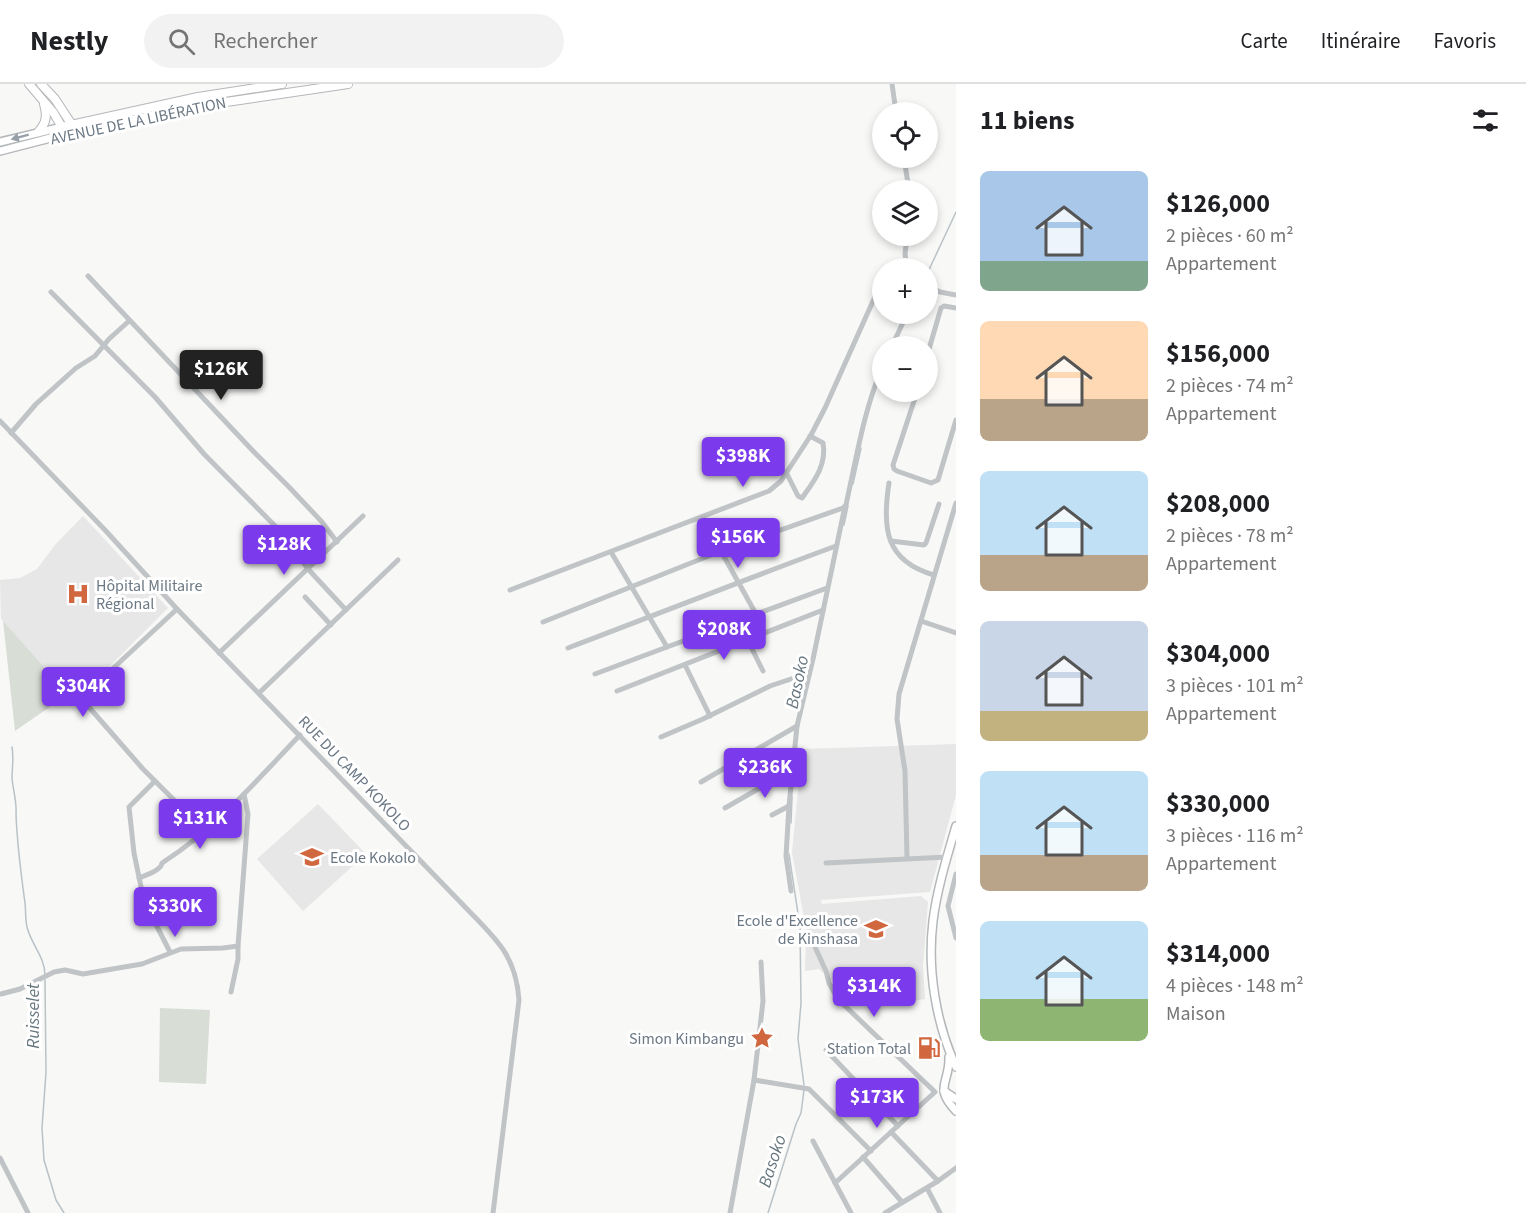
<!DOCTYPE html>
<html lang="fr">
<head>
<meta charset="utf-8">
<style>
  :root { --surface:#fff; --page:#f2f2f2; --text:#202124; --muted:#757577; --line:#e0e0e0; --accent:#7c3aed }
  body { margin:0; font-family:"Source Sans 3",sans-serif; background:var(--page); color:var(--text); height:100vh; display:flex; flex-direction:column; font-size:22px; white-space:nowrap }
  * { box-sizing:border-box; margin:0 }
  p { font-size:20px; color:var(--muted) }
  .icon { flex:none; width:33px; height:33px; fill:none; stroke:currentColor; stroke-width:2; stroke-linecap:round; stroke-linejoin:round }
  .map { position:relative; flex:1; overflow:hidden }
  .details { display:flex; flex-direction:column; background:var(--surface); width:570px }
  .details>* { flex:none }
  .fabs { position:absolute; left:872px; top:18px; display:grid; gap:12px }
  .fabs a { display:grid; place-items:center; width:66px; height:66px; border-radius:50%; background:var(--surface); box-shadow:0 3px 9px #0003; font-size:30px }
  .price { position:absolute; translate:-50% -51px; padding:0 14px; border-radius:6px; background:var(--accent); color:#fff; font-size:20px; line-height:39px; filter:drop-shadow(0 2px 3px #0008) }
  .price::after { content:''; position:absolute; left:50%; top:36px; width:18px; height:14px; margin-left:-9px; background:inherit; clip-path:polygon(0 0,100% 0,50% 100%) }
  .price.active { background:#222; color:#fff }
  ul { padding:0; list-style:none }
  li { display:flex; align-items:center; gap:18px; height:150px; padding:0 24px }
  li span { display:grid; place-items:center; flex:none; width:168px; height:120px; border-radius:9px; color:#555 }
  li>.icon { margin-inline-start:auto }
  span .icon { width:72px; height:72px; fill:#fffc; stroke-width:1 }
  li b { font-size:26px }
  h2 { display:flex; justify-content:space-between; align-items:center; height:72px; padding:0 24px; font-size:26px }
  header { display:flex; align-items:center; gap:36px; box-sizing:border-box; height:84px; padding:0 30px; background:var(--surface); border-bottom:2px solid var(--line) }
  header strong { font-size:28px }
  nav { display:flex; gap:33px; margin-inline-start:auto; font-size:21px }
  .search { width:420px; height:54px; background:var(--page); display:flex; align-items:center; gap:15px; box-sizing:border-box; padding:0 21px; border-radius:33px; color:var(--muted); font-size:22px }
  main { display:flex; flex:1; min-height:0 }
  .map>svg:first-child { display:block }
</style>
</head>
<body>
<header>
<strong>Nestly</strong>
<div class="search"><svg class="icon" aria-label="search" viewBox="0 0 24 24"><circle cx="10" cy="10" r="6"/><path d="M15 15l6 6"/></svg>Rechercher</div>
<nav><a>Carte</a><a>Itinéraire</a><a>Favoris</a></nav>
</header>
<main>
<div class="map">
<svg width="956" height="1129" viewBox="0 0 956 1129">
  <rect width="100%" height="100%" fill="#f8f8f6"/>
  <g fill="#e6e7e6">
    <path d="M83 432 168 524 85 607 72 614 1 535 0 496 20 494 37 485 55 461Z"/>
    <path d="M956 660V711L930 808 821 816 822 820 921 812 928 818 923 882 925 915 878 922 844 886 832 897 819 885 805 887 806 845 792 768 802 665Z"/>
    <path d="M318 720 366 770 303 827 257 775Z"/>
  </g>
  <g fill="#d8ddd6">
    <path d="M3 537 70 612 64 613 15 647Z"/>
    <path d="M160 924 210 926 206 1000 159 998Z"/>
  </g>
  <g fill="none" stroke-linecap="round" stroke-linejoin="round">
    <g stroke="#b9c2c7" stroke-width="1.5">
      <path d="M927 190 956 128"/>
      <path d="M853 400 861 364"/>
      <path d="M844 441 848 422"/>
      <path d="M12 663C14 674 12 684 12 694 13 706 17 718 16 730 17 760 21 790 25 819 26 827 25 835 27 843 31 860 45 873 45 891"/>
      <path d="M791 739 792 713"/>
      <path d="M789 770 800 843 801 919 798 955 804 1001"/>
      <path d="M45 896 46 988 42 1044 44 1076 56 1116 64 1129"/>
      <path d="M768 1129 796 1040 801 1029 804 1006"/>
    </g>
    <g stroke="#b4b8bb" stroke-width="10">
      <g id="major">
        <path d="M0 58 62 43"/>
        <path d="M0 67 66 50"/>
        <path d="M956 742C947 773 937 805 933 837 927 886 936 939 956 983"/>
        <path d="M949 973C950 999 933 1003 956 1027"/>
        <path d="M944 1007 956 1015"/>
      </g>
    </g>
    <g stroke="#b4b7ba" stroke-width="10">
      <g id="highway">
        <path d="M29 0 53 28 66 50 199 22 348 0"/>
        <path d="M41 0 55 15 74 44"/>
        <path d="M62 43 198 13 282 0"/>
        <path d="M39 47C47 38 47 31 44 20"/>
      </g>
    </g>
    <g stroke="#c0c4c7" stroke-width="5">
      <path d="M892 0 896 28"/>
      <path d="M904 74 909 106"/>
      <path d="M907 184 905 170 907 152"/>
      <path d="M88 192 254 368 289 403 322 438 337 458"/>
      <path d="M927 201 940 208 956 211"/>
      <path d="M51 208 155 313 204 370 284 451 308 485 346 526"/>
      <path d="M892 262 907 230"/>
      <path d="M927 272 941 224 944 222 956 224"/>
      <path d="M917 308 893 381 894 385 897 387 931 399 938 396 956 336"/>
      <path d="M0 337 105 446 177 525 468 826C497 856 516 872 519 916L493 1129"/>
      <path d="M11 349 36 320 76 284 95 272 109 255 129 237"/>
      <path d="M786 388 798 412 802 414C814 397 827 381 823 359L810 352"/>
      <path d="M889 399C882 444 885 477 934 491"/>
      <path d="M702 433 756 530"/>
      <path d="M891 457 924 461 926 459 939 420"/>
      <path d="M611 468 667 563 827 504"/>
      <path d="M510 506 769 407 781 397 811 351 825 324 882 197"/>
      <path d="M305 513 331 541"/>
      <path d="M177 525 81 614 143 685 204 746"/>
      <path d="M921 537 956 549"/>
      <path d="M543 538 721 467 843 424 846 421 847 416C857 371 864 326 882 284"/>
      <path d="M747 555 763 587"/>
      <path d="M568 564C658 530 746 495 836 462"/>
      <path d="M219 569 363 432"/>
      <path d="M685 581 710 632"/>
      <path d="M595 590 667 563"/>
      <path d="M617 607 823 526"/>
      <path d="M259 609 398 476"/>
      <path d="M661 653 703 635 770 602 809 589"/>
      <path d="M155 697 129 723 134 769 144 817 170 868"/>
      <path d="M701 698 797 642"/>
      <path d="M725 724 793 685"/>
      <path d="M772 731 789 722"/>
      <path d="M907 774 905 687 897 635 899 610 956 419"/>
      <path d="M826 779 947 773"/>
      <path d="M956 790 948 822 956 854"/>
      <path d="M139 794C146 791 154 789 159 784 165 778 158 782 165 777 216 744 258 695 300 651"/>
      <path d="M791 807 786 772 789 722 797 642 813 575 845 422"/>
      <path d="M815 863 826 887 829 899 834 908 843 920 935 1008 835 1099"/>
      <path d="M231 908 238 875V862L248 730 244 710"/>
      <path d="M1 910 20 905 54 888 65 886 83 890 142 880 181 865 223 864 238 862"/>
      <path d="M826 966 898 1042"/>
      <path d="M754 996 809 1005 871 1067"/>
      <path d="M891 1048 938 1097"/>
      <path d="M813 1057 851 1129"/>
      <path d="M863 1073 902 1118"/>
      <path d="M0 1074 28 1129"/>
      <path d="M927 1104 940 1129"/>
      <path d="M730 1129 754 996 763 917 761 878"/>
      <path d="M885 1129 938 1097 956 1084"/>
    </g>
    <use href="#major" stroke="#fff" stroke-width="7"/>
    <use href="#highway" stroke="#fff" stroke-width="8"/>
  </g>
  <defs><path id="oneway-solid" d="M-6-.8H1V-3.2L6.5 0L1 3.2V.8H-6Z" transform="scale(1.5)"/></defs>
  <use fill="#97a0a9" href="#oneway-solid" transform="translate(20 53) rotate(165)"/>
  <defs>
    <g id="hospital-bare" transform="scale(1.8)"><path d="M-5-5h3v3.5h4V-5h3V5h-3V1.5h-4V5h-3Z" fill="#d0673f" stroke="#fff" stroke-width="2.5" paint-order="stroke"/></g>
    <g id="school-bare" transform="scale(1.8)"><path d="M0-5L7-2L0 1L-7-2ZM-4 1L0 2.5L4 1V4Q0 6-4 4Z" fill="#d0673f" stroke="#fff" stroke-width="2.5" paint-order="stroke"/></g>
    <g id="sight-bare" transform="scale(1.8)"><path d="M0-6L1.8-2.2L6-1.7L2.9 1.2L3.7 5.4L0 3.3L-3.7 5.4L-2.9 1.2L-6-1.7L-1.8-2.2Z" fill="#d0673f" stroke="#fff" stroke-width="2.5" paint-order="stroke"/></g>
    <g id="fuel-bare" transform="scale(1.8)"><path d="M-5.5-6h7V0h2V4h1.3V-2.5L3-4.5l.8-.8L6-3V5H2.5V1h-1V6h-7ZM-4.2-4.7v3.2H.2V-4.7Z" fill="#d0673f" stroke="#fff" stroke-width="2.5" paint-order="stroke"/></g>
  </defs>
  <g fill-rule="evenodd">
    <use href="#hospital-bare" x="78" y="510"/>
    <use href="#school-bare" x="312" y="773"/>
    <use href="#school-bare" x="876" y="845"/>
    <use href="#sight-bare" x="762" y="954"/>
    <use href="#fuel-bare" x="929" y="964"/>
  </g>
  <g text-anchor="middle" stroke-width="6" stroke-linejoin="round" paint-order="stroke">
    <g font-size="16" fill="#6b7884" stroke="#fff">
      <text transform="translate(138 36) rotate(-12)" y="6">AVENUE DE LA LIBÉRATION</text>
      <text transform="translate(355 689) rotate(46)" y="6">RUE DU CAMP KOKOLO</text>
    </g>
    <g font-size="16" fill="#6b7884" stroke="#fff" text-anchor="end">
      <text x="96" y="507" text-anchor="start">Hôpital Militaire<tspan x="96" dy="18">Régional</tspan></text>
      <text x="330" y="779" text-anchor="start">Ecole Kokolo</text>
      <text x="858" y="842">Ecole d'Excellence<tspan x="858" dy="18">de Kinshasa</tspan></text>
      <text x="744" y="960">Simon Kimbangu</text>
      <text x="911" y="970">Station Total</text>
    </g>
    <g font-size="18" font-style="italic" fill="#67777f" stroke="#fff">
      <text transform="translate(797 598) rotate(-78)" y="6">Basoko</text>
      <text transform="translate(33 932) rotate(-90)" y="6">Ruisselet</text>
      <text transform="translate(772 1077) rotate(-72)" y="6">Basoko</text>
    </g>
  </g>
</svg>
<div class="fabs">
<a><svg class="icon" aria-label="locate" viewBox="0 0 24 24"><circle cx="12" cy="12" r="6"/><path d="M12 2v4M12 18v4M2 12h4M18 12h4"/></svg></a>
<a><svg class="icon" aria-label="layers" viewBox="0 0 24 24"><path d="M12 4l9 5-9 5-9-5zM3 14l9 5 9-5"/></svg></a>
<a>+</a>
<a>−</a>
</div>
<b class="price active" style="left:221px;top:317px">$126K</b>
<b class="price" style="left:743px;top:404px">$398K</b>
<b class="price" style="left:738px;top:485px">$156K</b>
<b class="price" style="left:284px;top:492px">$128K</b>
<b class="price" style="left:724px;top:577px">$208K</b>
<b class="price" style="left:83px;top:634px">$304K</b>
<b class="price" style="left:765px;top:715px">$236K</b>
<b class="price" style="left:200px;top:766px">$131K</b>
<b class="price" style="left:175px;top:854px">$330K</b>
<b class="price" style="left:874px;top:934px">$314K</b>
<b class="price" style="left:877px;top:1045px">$173K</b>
</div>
<section class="details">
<h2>11 biens<svg class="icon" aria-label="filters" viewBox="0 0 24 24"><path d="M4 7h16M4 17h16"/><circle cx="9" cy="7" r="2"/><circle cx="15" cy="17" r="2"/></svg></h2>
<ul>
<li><span style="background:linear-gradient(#a9c7e8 75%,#7fa58c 0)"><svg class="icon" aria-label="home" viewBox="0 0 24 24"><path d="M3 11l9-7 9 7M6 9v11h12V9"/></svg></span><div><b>$126,000</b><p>2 pièces · 60 m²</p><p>Appartement</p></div></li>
<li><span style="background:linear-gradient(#ffd9b3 65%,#b9a48a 0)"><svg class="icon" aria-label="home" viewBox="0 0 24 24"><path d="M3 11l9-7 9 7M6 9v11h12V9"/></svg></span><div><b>$156,000</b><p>2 pièces · 74 m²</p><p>Appartement</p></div></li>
<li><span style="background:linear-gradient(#bfe0f5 70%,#b9a48a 0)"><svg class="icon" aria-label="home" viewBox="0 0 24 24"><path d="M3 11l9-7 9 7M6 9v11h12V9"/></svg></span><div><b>$208,000</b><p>2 pièces · 78 m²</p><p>Appartement</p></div></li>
<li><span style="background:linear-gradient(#c9d6e8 75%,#c2b280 0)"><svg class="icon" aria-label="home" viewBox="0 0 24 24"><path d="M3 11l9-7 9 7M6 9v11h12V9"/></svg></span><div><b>$304,000</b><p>3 pièces · 101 m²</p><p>Appartement</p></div></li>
<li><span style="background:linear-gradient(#bfe0f5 70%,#b9a48a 0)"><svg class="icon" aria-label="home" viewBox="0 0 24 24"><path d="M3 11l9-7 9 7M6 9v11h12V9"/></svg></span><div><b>$330,000</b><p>3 pièces · 116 m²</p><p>Appartement</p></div></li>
<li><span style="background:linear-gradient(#bfe0f5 65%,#8fb573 0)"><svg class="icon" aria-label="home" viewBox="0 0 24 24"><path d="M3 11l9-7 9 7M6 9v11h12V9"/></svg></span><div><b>$314,000</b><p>4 pièces · 148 m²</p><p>Maison</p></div></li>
</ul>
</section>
</main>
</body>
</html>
